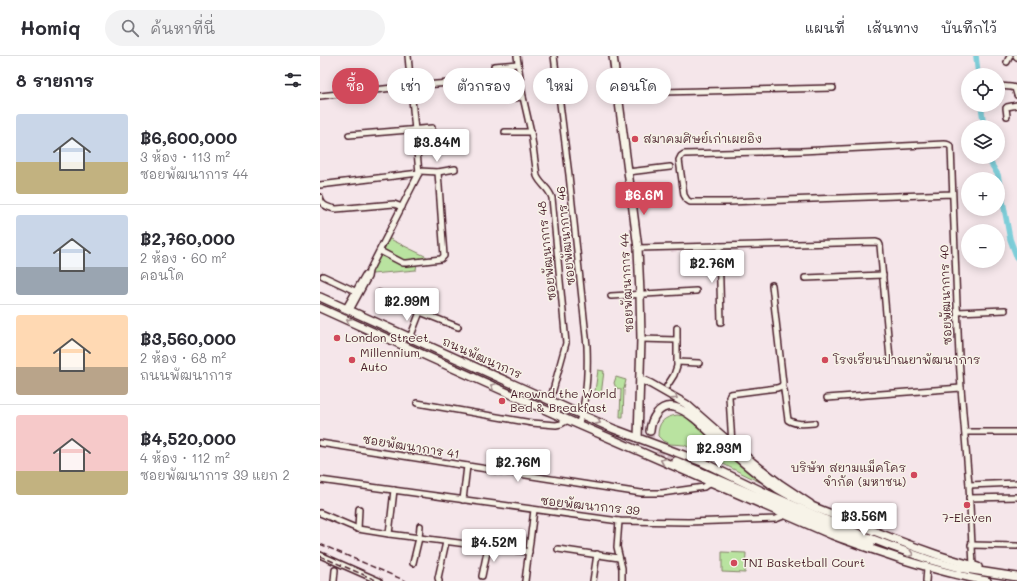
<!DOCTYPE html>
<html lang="th">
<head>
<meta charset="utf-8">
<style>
  :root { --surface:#fff; --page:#f2f2f3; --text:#2b2b33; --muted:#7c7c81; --line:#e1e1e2; --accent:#d1495b }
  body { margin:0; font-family:Mali,"Playpen Sans Thai",sans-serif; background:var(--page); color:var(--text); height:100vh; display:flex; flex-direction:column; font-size:15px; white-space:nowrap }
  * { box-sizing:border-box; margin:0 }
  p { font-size:13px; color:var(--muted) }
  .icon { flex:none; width:22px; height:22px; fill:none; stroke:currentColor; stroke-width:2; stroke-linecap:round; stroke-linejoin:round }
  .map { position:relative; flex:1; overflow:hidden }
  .details { display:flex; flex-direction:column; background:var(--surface); width:320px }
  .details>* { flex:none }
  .banner { position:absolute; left:12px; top:12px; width:380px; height:36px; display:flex; gap:8px }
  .buttons { position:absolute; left:641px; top:12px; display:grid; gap:8px }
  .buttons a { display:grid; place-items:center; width:44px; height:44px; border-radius:50%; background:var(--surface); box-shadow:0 2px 10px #0003; font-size:20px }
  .price { position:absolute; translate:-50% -34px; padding:0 9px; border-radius:4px; background:#fff; color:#222; font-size:13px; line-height:26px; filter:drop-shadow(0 1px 2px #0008) }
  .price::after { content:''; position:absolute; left:50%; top:24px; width:12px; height:9px; margin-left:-6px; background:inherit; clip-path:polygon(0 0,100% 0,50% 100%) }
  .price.on { background:var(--accent); color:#fff }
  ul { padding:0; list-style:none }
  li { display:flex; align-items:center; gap:12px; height:100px; padding:0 16px }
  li+li { border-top:1px solid var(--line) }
  li span { display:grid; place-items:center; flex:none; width:112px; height:80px; border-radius:4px; color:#555 }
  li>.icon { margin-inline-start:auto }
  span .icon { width:48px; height:48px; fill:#fffc; stroke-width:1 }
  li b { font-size:17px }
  h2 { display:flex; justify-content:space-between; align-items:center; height:48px; padding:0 16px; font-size:17px }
  .pill { padding:0 14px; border-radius:18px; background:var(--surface); box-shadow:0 2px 10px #0003; font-size:14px; line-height:36px }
  .pill.on { background:var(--accent); color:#fff }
  header { display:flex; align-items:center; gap:24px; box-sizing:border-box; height:56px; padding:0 20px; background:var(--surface); border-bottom:1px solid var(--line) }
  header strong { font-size:19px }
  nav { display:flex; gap:22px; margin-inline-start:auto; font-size:14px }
  .search { width:280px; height:36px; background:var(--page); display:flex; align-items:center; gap:10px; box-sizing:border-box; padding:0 14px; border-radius:22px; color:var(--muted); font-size:15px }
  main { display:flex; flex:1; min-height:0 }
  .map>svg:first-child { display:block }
</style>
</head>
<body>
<header>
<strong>Homiq</strong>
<div class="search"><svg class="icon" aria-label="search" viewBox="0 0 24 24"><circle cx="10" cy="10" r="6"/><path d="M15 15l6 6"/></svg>ค้นหาที่นี่</div>
<nav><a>แผนที่</a><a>เส้นทาง</a><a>บันทึกไว้</a></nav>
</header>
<main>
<section class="details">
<h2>8 รายการ<svg class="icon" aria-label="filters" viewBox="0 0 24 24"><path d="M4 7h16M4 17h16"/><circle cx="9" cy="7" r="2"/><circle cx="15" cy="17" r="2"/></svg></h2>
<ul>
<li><span style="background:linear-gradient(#c9d6e8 60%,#c2b280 0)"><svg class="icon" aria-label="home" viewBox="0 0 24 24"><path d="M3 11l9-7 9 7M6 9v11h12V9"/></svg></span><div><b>฿6,600,000</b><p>3 ห้อง · 113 m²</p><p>ซอยพัฒนาการ 44</p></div></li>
<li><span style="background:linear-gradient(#c9d6e8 65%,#9aa5b1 0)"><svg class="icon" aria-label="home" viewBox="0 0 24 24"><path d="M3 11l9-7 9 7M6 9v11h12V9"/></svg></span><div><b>฿2,760,000</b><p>2 ห้อง · 60 m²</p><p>คอนโด</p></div></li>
<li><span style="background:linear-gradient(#ffd9b3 65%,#b9a48a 0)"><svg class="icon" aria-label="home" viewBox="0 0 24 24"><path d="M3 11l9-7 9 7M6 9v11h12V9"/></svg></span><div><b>฿3,560,000</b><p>2 ห้อง · 68 m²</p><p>ถนนพัฒนาการ</p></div></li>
<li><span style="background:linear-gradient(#f6c9c9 70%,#c2b280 0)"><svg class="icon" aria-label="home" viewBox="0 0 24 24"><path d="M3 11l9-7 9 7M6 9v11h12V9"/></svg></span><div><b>฿4,520,000</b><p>4 ห้อง · 112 m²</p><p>ซอยพัฒนาการ 39 แยก 2</p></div></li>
</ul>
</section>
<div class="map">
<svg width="697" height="525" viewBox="0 0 697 525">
  <rect width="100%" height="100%" fill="#f5e6ea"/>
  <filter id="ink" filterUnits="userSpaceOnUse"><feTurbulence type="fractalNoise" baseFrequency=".025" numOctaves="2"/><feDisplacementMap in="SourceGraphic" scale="8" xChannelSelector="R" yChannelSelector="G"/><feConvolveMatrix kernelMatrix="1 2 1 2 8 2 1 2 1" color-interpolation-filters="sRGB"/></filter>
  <g filter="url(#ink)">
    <g fill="#b9e3a0" stroke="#828166">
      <path d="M68 182 107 201V205L97 207 96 214 52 218 51 214Z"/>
      <path d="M278 314 284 315 281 339 275 335Z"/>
      <path d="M296 321 306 324 304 333H303L304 334 303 361H300L301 333 296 332 294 327Z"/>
      <path d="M357 359 364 360 373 366 440 426 411 412 390 401 364 389 350 388 343 385 338 380C338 366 344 361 357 359Z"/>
      <path d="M402 496 426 497 425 517 402 516Z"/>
    </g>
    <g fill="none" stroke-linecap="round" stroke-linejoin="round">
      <g stroke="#7eced9" stroke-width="5.5">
        <path d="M656 0 658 19"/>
        <path d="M661 49 664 71"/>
        <path d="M667 101 678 119 690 183 697 202"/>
      </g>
      <path stroke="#d3bec4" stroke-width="7" stroke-dasharray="7 3.5" stroke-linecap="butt" d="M330 375C330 392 342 398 356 405"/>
      <g stroke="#4a1f2b" stroke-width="8">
        <g id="minor">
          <path d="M197 0 203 41 211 76 217 120C221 129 229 132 232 142L246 287 230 345"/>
          <path d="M234 0 249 119 267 290C268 315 267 345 258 369"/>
          <path d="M696 0 697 1"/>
          <path d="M687 6 690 0"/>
          <path d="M174 10 198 8"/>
          <path d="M679 30 691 31 695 32 697 39"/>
          <path d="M299 37 513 32"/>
          <path d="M0 40 91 30 155 25"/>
          <path d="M174 44 203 41"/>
          <path d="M687 60 686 52 687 51 697 49"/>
          <path d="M185 76H211"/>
          <path d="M29 79 112 72"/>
          <path d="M99 115 118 116 135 113"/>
          <path d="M308 116 350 111"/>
          <path d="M0 129 99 117"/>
          <path d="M632 138 408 146H370L367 144 364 139 359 104 361 100 364 98 481 95 624 88C627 88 629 88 631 91L639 301 641 332 649 429 653 510"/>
          <path d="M0 141C1 150 9 152 16 153L74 148 82 151"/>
          <path d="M399 190 401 266"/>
          <path d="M318 192 556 186 559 187 560 189 570 303"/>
          <path d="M60 195 83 207H87L121 203 124 200 118 116"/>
          <path d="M3 220 35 235"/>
          <path d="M485 222 563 219"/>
          <path d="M59 237 100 256 138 271"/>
          <path d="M291 240 376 235"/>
          <path d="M26 252 45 219"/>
          <path d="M30 254 48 221 49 215 99 117 88 0"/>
          <path d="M637 256 685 254"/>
          <path d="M90 282 100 256"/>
          <path d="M321 283 357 284"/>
          <path d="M357 306 379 307"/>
          <path d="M347 330 354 319 357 310V272"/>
          <path d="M462 330 464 334 468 364C476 369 485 368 494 367"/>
          <path d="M507 342 641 332"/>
          <path d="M97 347 212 367 236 369 241 368 248 364"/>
          <path d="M645 376H697"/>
          <path d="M0 387 321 437H342L384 431 391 426"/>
          <path d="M412 388 409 341 410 338 457 332 462 330 463 327 452 229"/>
          <path d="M0 424 299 465 368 466 456 463 466 459"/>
          <path d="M649 429 697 427"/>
          <path d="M649 442 697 441"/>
          <path d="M143 444 147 410"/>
          <path d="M0 457 38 473 69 478 209 496"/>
          <path d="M299 465 297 491 302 512V525"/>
          <path d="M38 473 39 453"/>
          <path d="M69 478 74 434"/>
          <path d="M651 489 697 490"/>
          <path d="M238 493 299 502"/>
          <path d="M0 499 59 525"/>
          <path d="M93 507 99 482 100 470"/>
          <path d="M162 520 168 491"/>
          <path d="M14 525 15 514"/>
          <path d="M119 525 118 522 126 486"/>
          <path d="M205 525 214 454"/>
          <path d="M273 525 277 498"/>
          <path d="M606 525 607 511"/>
        </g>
      </g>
      <g stroke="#4a1f2b" stroke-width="10">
        <g id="tertiary">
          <path d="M293 0 318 192 320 238 321 283 318 382"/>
          <path d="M320 323 331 328 366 348 432 406 460 428 490 448"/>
        </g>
      </g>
      <g stroke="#4a1f2b" stroke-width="10">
        <g id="secondary">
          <path d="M0 241 262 359 294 373 382 406 448 438 527 473 573 491 610 504 639 512 697 521"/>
          <path d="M0 252 248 364 512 479C535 488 558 495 581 503 610 512 638 520 667 525"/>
          <path d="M330 375C331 363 339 348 354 351 371 355 389 376 402 388 420 404 438 420 458 433 481 447 506 456 530 465 558 477 586 488 615 498 629 503 644 507 658 511"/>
          <path d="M356 405 551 489"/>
        </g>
      </g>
      <use href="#minor" stroke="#f7f3e8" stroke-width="5"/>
      <use href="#tertiary" stroke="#f7f3e8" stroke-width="7"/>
      <use href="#secondary" stroke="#f7f3e8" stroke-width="7"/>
      <g stroke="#4a1f2b" stroke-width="1.5" stroke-dasharray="6 3" stroke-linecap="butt">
        <path d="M0 488 86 525"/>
        <path d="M0 500 58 525"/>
      </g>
    </g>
    <defs><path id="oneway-chevron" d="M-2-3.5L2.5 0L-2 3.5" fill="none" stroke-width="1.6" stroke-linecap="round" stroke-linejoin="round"/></defs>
    <g stroke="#a0898a">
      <use href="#oneway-chevron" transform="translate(29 265) rotate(-156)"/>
      <use href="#oneway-chevron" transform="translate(173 330) rotate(-155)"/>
      <use href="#oneway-chevron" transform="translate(355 341) rotate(32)"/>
      <use href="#oneway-chevron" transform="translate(278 366) rotate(24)"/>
      <use href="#oneway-chevron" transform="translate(343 405) rotate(-157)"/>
      <use href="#oneway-chevron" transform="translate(591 498) rotate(19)"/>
    </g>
  </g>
  <g fill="#d1495b" stroke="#f7f3e8" stroke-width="1.5">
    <circle cx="315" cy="83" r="4"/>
    <circle cx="17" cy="282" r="4"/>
    <circle cx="32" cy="304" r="4"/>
    <circle cx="505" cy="304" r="4"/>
    <circle cx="182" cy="345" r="4"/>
    <circle cx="594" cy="419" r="4"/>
    <circle cx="647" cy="449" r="4"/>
    <circle cx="414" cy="507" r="4"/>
  </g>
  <g text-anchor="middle" stroke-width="3" stroke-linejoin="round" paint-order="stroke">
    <g font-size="12" fill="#4a1f2b" stroke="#f7f3e8" text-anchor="start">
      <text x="323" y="87">สมาคมศิษย์เก่าเผยอิง</text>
      <text x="25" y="286">London Street</text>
      <text x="40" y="301">Millennium<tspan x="40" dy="14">Auto</tspan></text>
      <text x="513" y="308">โรงเรียนปาณยาพัฒนาการ</text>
      <text x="190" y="342">Arownd the World<tspan x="190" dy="14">Bed &amp; Breakfast</tspan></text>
      <text x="586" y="416" text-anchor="end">บริษัท สยามแม็คโคร<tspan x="586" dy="14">จำกัด (มหาชน)</tspan></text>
      <text x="647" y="466" text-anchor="middle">7-Eleven</text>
      <text x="422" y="511">TNI Basketball Court</text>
    </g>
    <g font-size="12" fill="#4a1f2b" stroke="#f7f3e8">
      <text transform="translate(246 180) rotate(-96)" y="4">ซอยพัฒนาการ 46</text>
      <text transform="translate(227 195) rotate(-96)" y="4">ซอยพัฒนาการ 48</text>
      <text transform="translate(307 227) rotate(-93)" y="4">ซอยพัฒนาการ 44</text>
      <text transform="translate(626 239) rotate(-92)" y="4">ซอยพัฒนาการ 40</text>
      <text transform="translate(162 302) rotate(24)" y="4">ถนนพัฒนาการ</text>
      <text transform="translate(91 391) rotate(9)" y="4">ซอยพัฒนาการ 41</text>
      <text transform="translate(270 450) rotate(6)" y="4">ซอยพัฒนาการ 39</text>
    </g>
  </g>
</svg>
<div class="buttons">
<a><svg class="icon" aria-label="locate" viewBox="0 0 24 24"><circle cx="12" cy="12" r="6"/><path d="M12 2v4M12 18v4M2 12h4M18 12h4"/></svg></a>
<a><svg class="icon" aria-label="layers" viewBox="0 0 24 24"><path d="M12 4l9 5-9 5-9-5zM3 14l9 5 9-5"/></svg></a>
<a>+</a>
<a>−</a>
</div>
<b class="price" style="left:117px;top:107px">฿3.84M</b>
<b class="price on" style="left:324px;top:160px">฿6.6M</b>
<b class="price" style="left:392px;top:228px">฿2.76M</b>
<b class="price" style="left:87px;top:266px">฿2.99M</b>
<b class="price" style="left:399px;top:413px">฿2.93M</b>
<b class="price" style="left:198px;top:427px">฿2.76M</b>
<b class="price" style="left:544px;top:481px">฿3.56M</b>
<b class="price" style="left:174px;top:507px">฿4.52M</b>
<div class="banner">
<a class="pill on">ซื้อ</a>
<a class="pill">เช่า</a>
<a class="pill">ตัวกรอง</a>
<a class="pill">ใหม่</a>
<a class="pill">คอนโด</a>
</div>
</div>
</main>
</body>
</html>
